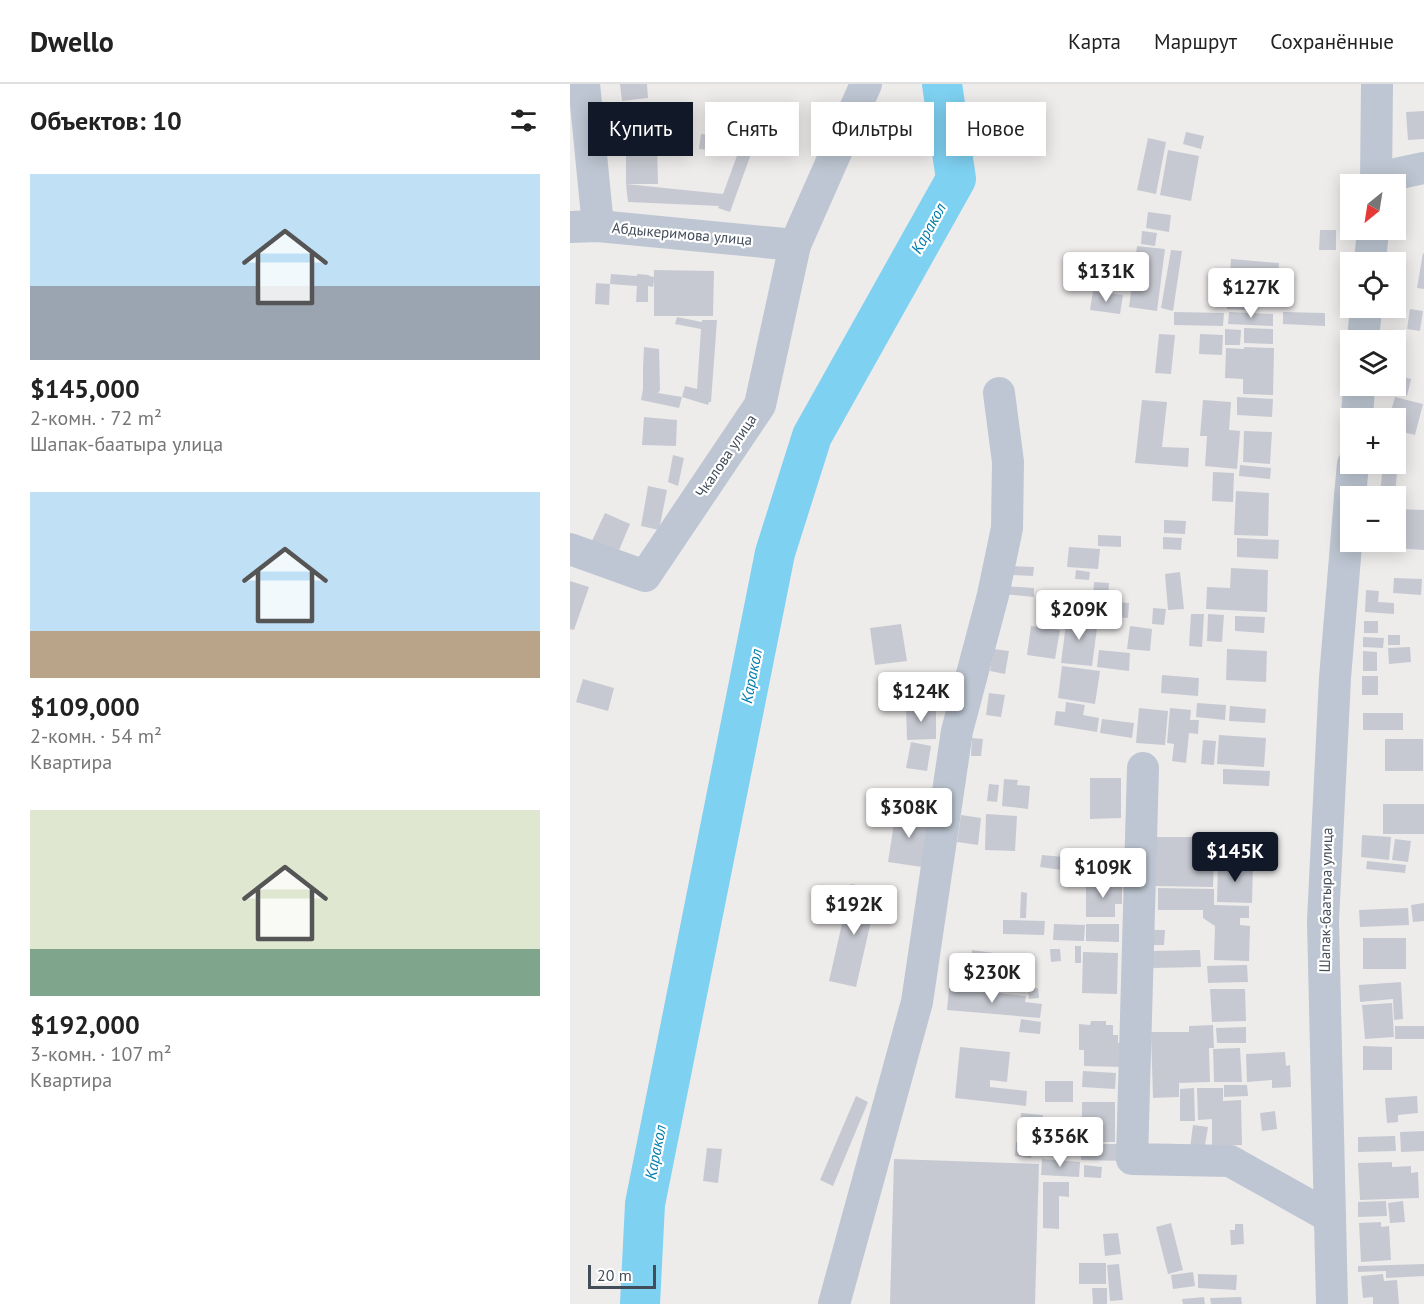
<!DOCTYPE html>
<html lang="ru">
<head>
<meta charset="utf-8">
<style>
  :root { --surface:#fff; --page:#f6f6f6; --text:#222; --muted:#767676; --line:#e0e0e0; --accent:#111827 }
  body { margin:0; font-family:"PT Sans",sans-serif; background:var(--page); color:var(--text); height:100vh; display:flex; flex-direction:column; font-size:22px; white-space:nowrap }
  * { box-sizing:border-box; margin:0 }
  p { font-size:20px; color:var(--muted) }
  .icon { flex:none; width:33px; height:33px; fill:none; stroke:currentColor; stroke-width:2; stroke-linecap:round; stroke-linejoin:round }
  .map { position:relative; flex:1; overflow:hidden }
  .panel { display:flex; flex-direction:column; background:var(--surface); width:570px }
  .panel>* { flex:none }
  .hud { position:absolute; left:18px; top:18px; width:570px; height:54px; display:flex; gap:12px }
  .needle { width:39px; rotate:210deg }
  .controls { position:absolute; left:770px; top:90px; display:grid; gap:12px }
  .controls a { display:grid; place-items:center; width:66px; height:66px; border-radius:0px; background:var(--surface); box-shadow:0 3px 15px #0003; font-size:30px }
  .scale { position:absolute; left:18px; bottom:15px; width:68px; box-sizing:border-box; padding-left:6px; border:3px solid #434d5a; border-top:0; font-size:16px; line-height:21px; white-space:nowrap; color:#434d5a; -webkit-text-stroke:4px #fff; paint-order:stroke }
  .price { position:absolute; translate:-50% -51px; padding:0 14px; border-radius:6px; background:#fff; color:#222; font-size:20px; line-height:39px; filter:drop-shadow(0 2px 3px #0008) }
  .price::after { content:''; position:absolute; left:50%; top:36px; width:18px; height:14px; margin-left:-9px; background:inherit; clip-path:polygon(0 0,100% 0,50% 100%) }
  .price.active { background:var(--accent); color:#fff }
  ul { padding:0; list-style:none }
  li { display:grid; align-content:center; gap:12px; height:318px; padding:0 30px }
  li span { display:grid; place-items:center; height:186px; border-radius:0px; color:#555 }
  li>.icon { margin-inline-start:auto }
  span .icon { width:108px; height:108px; fill:#fffc; stroke-width:1 }
  li b { font-size:26px }
  h2 { display:flex; justify-content:space-between; align-items:center; height:72px; padding:0 30px; font-size:26px }
  .tag { padding:0 21px; border-radius:0px; background:var(--surface); box-shadow:0 3px 15px #0003; font-size:21px; line-height:54px }
  .tag.active { background:var(--accent); color:#fff }
  header { display:flex; align-items:center; gap:36px; box-sizing:border-box; height:84px; padding:0 30px; background:var(--surface); border-bottom:2px solid var(--line) }
  header strong { font-size:28px }
  nav { display:flex; gap:33px; margin-inline-start:auto; font-size:21px }
  main { display:flex; flex:1; min-height:0 }
  .map>svg:first-child { display:block }
</style>
</head>
<body>
<header>
<strong>Dwello</strong>
<nav><a>Карта</a><a>Маршрут</a><a>Сохранённые</a></nav>
</header>
<main>
<section class="panel">
<h2>Объектов: 10<svg class="icon" aria-label="filters" viewBox="0 0 24 24"><path d="M4 7h16M4 17h16"/><circle cx="9" cy="7" r="2"/><circle cx="15" cy="17" r="2"/></svg></h2>
<ul>
<li><span style="background:linear-gradient(#bfe0f5 60%,#9aa5b1 0)"><svg class="icon" aria-label="home" viewBox="0 0 24 24"><path d="M3 11l9-7 9 7M6 9v11h12V9"/></svg></span><div><b>$145,000</b><p>2-комн. · 72 m²</p><p>Шапак-баатыра улица</p></div></li>
<li><span style="background:linear-gradient(#bfe0f5 75%,#b9a48a 0)"><svg class="icon" aria-label="home" viewBox="0 0 24 24"><path d="M3 11l9-7 9 7M6 9v11h12V9"/></svg></span><div><b>$109,000</b><p>2-комн. · 54 m²</p><p>Квартира</p></div></li>
<li><span style="background:linear-gradient(#dfe7d0 75%,#7fa58c 0)"><svg class="icon" aria-label="home" viewBox="0 0 24 24"><path d="M3 11l9-7 9 7M6 9v11h12V9"/></svg></span><div><b>$192,000</b><p>3-комн. · 107 m²</p><p>Квартира</p></div></li>
</ul>
</section>
<div class="map">
<svg width="854" height="1220" viewBox="0 0 854 1220">
  <rect width="100%" height="100%" fill="#eeebeb"/>
  <g fill="none" stroke-linecap="round" stroke-linejoin="round">
    <path stroke="#7ed1f1" stroke-width="40" d="M70 1220 75 1120 205 469 242 352 386 95 372 0"/>
  </g>
  <g fill="#c7c9d2">
    <path d="M50 0H77L78 14 52 17Z"/>
    <path d="M52 26 84 30 82 50 50 46Z"/>
    <path d="M854 27V55L838 56 836 28Z"/>
    <path d="M616 48 634 52 631 65 613 60Z"/>
    <path d="M131 50 189 56 187 71 181 70 160 128 148 124 149 122 58 118 56 100 153 110 168 69 129 65Z"/>
    <path d="M578 54 596 58 586 110 567 106Z"/>
    <path d="M56 61H87L88 100H56Z"/>
    <path d="M598 66 629 72 621 117 590 111Z"/>
    <path d="M578 128 601 131 599 148 576 144Z"/>
    <path d="M750 146H766V166H749Z"/>
    <path d="M572 147 587 149 585 162 571 160Z"/>
    <path d="M567 162 595 165 587 227 559 223Z"/>
    <path d="M601 166 612 167 603 227 591 224Z"/>
    <path d="M853 169 854 170V205L847 204Z"/>
    <path d="M661 175 709 179 707 212 659 208Z"/>
    <path d="M84 186 144 187 143 232H84V196L83 203 78 202V218H66L67 202 40 200 39 221 25 220 26 199 40 200 41 190 67 192V190L79 191V192L84 193Z"/>
    <path d="M523 207 553 211 550 230 520 226Z"/>
    <path d="M658 212 677 213 676 226 657 225Z"/>
    <path d="M840 225 853 227 850 247 837 245Z"/>
    <path d="M604 228 654 229 653 242 604 241Z"/>
    <path d="M659 228 703 230V242L658 240Z"/>
    <path d="M713 228 755 229V242L713 240Z"/>
    <path d="M107 233 132 238V236H147L141 318H139L138 321 112 313 109 324 71 316 73 305V284L74 263 89 265 90 306 88 309 112 313 115 302 127 305 131 245 105 240Z"/>
    <path d="M674 244 703 245V260L674 259Z"/>
    <path d="M655 245 671 246 670 261H655Z"/>
    <path d="M589 250 605 251 601 290 585 289Z"/>
    <path d="M630 250 653 251 652 271 629 270Z"/>
    <path d="M674 263 704 264 703 311 673 310V295L655 294 656 264 674 265Z"/>
    <path d="M825 291 841 295 837 312 817 308 819 302H825Z"/>
    <path d="M667 313 703 315 702 333 667 331Z"/>
    <path d="M825 313 853 320 845 351 825 346V334H819Z"/>
    <path d="M572 316 597 318 592 363 619 364 618 383 565 379Z"/>
    <path d="M633 316 661 318 659 346 670 347 667 385 635 382 637 352H630Z"/>
    <path d="M74 333 107 336 106 362 72 361Z"/>
    <path d="M674 347 702 348 700 380 673 378Z"/>
    <path d="M825 354H830L825 411 810 410 813 380H825Z"/>
    <path d="M103 371 114 374 108 402 98 398Z"/>
    <path d="M670 381 701 384 700 395 669 392Z"/>
    <path d="M643 388 664 389 663 418 642 417Z"/>
    <path d="M78 402 97 406 89 446 71 442Z"/>
    <path d="M666 407 699 409 698 452 664 451Z"/>
    <path d="M826 425 854 426V466L824 464Z"/>
    <path d="M35 429 60 440 47 471 21 459Z"/>
    <path d="M594 436 616 437 615 450 594 449Z"/>
    <path d="M528 451 551 452V463L528 462Z"/>
    <path d="M593 453 612 454 611 466 593 465Z"/>
    <path d="M667 454 709 456 708 475 667 473Z"/>
    <path d="M499 463 530 465 528 485 497 483Z"/>
    <path d="M441 482 464 483 463 492 440 491Z"/>
    <path d="M661 484 698 486 697 528 636 525 637 503 660 504Z"/>
    <path d="M506 486 520 488 519 496 505 495Z"/>
    <path d="M610 488 614 525 598 526 595 490Z"/>
    <path d="M824 494 852 495 851 511 823 509Z"/>
    <path d="M0 497 19 503 4 546 0 545Z"/>
    <path d="M524 498 539 499 538 514 523 513Z"/>
    <path d="M433 502 464 504V513L433 510Z"/>
    <path d="M796 506 809 507 808 518 824 519V530L795 528Z"/>
    <path d="M494 514 559 519 558 534 493 529Z"/>
    <path d="M583 524 596 525 594 541 582 540Z"/>
    <path d="M621 530H634L632 563 619 562Z"/>
    <path d="M638 530 654 531 652 558 637 557Z"/>
    <path d="M497 532 528 536 522 582 491 579Z"/>
    <path d="M665 532 695 533 694 549 665 547Z"/>
    <rect x="794" y="537" width="14" height="12"/>
    <path d="M331 540 337 577 305 581 300 544Z"/>
    <path d="M461 542 490 546 485 575 457 571Z"/>
    <path d="M560 542 582 545 580 567 557 565Z"/>
    <rect x="818" y="551" width="12" height="10"/>
    <path d="M793 553 814 554 813 564 793 563Z"/>
    <path d="M840 563 841 578 819 580 818 564Z"/>
    <path d="M424 565 439 567 435 590 420 587Z"/>
    <path d="M657 565 697 567 696 598 656 596Z"/>
    <path d="M529 566 560 569 559 587 527 583Z"/>
    <path d="M793 567 807 568V587H793Z"/>
    <path d="M492 582 530 587 525 620 488 614Z"/>
    <path d="M592 591 629 594 628 612 591 609Z"/>
    <rect x="792" y="592" width="16" height="19"/>
    <path d="M13 595 44 604 38 627 6 618Z"/>
    <path d="M419 609 435 611 431 633 416 631Z"/>
    <path d="M496 618 515 621 513 631 529 634 527 648 484 641 486 627 495 628Z"/>
    <path d="M627 619 656 621 655 636 626 633Z"/>
    <path d="M660 622 696 625 695 639 659 637Z"/>
    <path d="M336 623H366V655L337 656Z"/>
    <path d="M569 624 598 627 595 661 566 659Z"/>
    <path d="M600 624 621 626 620 636H629L628 650 619 649 616 679 602 677 604 660 597 659Z"/>
    <rect x="793" y="629" width="40" height="17"/>
    <path d="M532 635 564 639 562 654 530 649Z"/>
    <path d="M649 651 696 654 694 683 647 680Z"/>
    <path d="M402 654 413 655 411 672H401Z"/>
    <rect x="815" y="655" width="38" height="32"/>
    <path d="M633 656 646 657 644 681 631 680Z"/>
    <path d="M341 658 361 662 357 687 336 684Z"/>
    <path d="M653 685 700 687 699 702 653 700Z"/>
    <path d="M520 694H551V734L520 735Z"/>
    <path d="M434 695 448 696 447 701 460 702 458 725 432 722Z"/>
    <path d="M419 700 429 701 427 718 417 717Z"/>
    <rect x="813" y="720" width="41" height="30"/>
    <path d="M326 727 360 732 352 783 318 778Z"/>
    <path d="M416 730 447 732 445 767 415 766Z"/>
    <path d="M391 731 411 734 408 761 387 758Z"/>
    <path d="M634 750 687 755 685 774 632 769Z"/>
    <path d="M792 751 821 753 819 776 791 773Z"/>
    <path d="M586 753H627V776H644L643 803 585 802Z"/>
    <path d="M825 755 841 757 838 778 822 776Z"/>
    <path d="M472 771 494 773 492 786 470 783Z"/>
    <path d="M797 777 836 781 835 789 796 785Z"/>
    <path d="M648 778 683 780 682 819 647 818Z"/>
    <path d="M516 798H552V820H545V833H516Z"/>
    <path d="M281 800 308 806 286 903 259 897Z"/>
    <path d="M588 804 644 805V821L679 822V834H670V841L680 842 679 877 644 876 645 842 633 834V826H588Z"/>
    <path d="M451 808 457 809 456 834H450Z"/>
    <path d="M854 819V837L843 838 841 821Z"/>
    <path d="M838 824 839 841 790 843 789 826Z"/>
    <path d="M433 836 475 837 474 851 433 850Z"/>
    <path d="M484 840 515 841 514 857 483 856Z"/>
    <path d="M516 840H549V858L516 857Z"/>
    <path d="M584 846H595L594 861H584Z"/>
    <rect x="793" y="854" width="43" height="31"/>
    <rect x="505" y="862" width="6" height="17"/>
    <path d="M480 865H490L491 877 481 878Z"/>
    <path d="M402 866 431 870 426 902 420 901V906L408 904 409 899 398 898Z"/>
    <path d="M630 866 631 883 583 884V867Z"/>
    <path d="M513 868 548 869 547 910 512 909Z"/>
    <path d="M677 881 678 898 638 899 637 882Z"/>
    <path d="M831 898 833 935 824 936 823 915 790 918 789 901Z"/>
    <path d="M379 904 456 912 455 918 472 920 470 934 377 926Z"/>
    <path d="M468 904 469 914 459 915 458 905Z"/>
    <path d="M640 905H675L676 937 642 938Z"/>
    <path d="M822 919 824 953 795 955 792 921Z"/>
    <path d="M451 935 471 938 470 950 449 948Z"/>
    <path d="M521 937H536V941H543V951H548V959H552V983L514 982V966H509V940L520 941Z"/>
    <path d="M643 941 644 964H639L640 998 609 999V1013L583 1014 581 948H619V942Z"/>
    <rect x="825" y="942" width="29" height="13"/>
    <path d="M676 943V959H647L646 944Z"/>
    <path d="M793 962 822 963V986H793Z"/>
    <path d="M390 963 440 968 437 998 420 996V1003L457 1007 456 1022 385 1014Z"/>
    <path d="M670 964 672 998H644L643 965Z"/>
    <path d="M715 968 716 982 720 981 721 1003 702 1004V996L677 998 676 970Z"/>
    <path d="M513 987 546 989 545 1005 512 1003Z"/>
    <rect x="475" y="997" width="28" height="21"/>
    <path d="M654 1001H677L678 1012 654 1013Z"/>
    <path d="M624 1004 625 1037H610V1005Z"/>
    <path d="M627 1004H653V1017L671 1016 672 1061 642 1062V1035L628 1036Z"/>
    <path d="M286 1012 298 1018 263 1102 250 1096Z"/>
    <path d="M847 1012 848 1029 828 1031V1038L817 1039 815 1014Z"/>
    <rect x="512" y="1018" width="33" height="40"/>
    <path d="M705 1027 707 1045 692 1047 690 1029Z"/>
    <path d="M451 1029 473 1031 472 1049 450 1047Z"/>
    <path d="M623 1041 638 1043 634 1067 620 1064Z"/>
    <path d="M854 1047V1067L831 1068 830 1048Z"/>
    <path d="M825 1052 826 1067 788 1068V1053Z"/>
    <path d="M446 1058 463 1060 461 1074 445 1072Z"/>
    <path d="M511 1060H558V1077L511 1076Z"/>
    <path d="M480 1062 493 1063V1071L479 1070Z"/>
    <path d="M137 1064 152 1065 148 1099 133 1097Z"/>
    <path d="M324 1075 469 1080 465 1220H320Z"/>
    <path d="M472 1075 510 1078 509 1093 471 1091Z"/>
    <path d="M822 1078V1083L841 1082V1089L848 1088 849 1114 790 1116 788 1079Z"/>
    <path d="M514 1081 532 1083 531 1094 514 1093Z"/>
    <path d="M473 1098H499V1113L489 1112V1145L473 1144Z"/>
    <path d="M816 1117 817 1132 788 1133V1118Z"/>
    <path d="M833 1117 835 1138 820 1139 818 1119Z"/>
    <path d="M811 1138V1143L819 1142 821 1176 791 1178 789 1139Z"/>
    <path d="M601 1139 613 1186 598 1190 586 1143Z"/>
    <path d="M665 1140H673L674 1160 661 1161 660 1146H665Z"/>
    <path d="M548 1149 551 1170 535 1172 533 1150Z"/>
    <rect x="509" y="1179" width="27" height="21"/>
    <path d="M549 1180 553 1216 540 1217 537 1181Z"/>
    <path d="M854 1180V1192L816 1194V1187L788 1188V1182Z"/>
    <path d="M623 1188 625 1202 603 1205 601 1191Z"/>
    <path d="M628 1190 667 1191 666 1206 628 1204Z"/>
    <path d="M813 1190 814 1197 827 1196 829 1220H803V1213L793 1214 791 1192Z"/>
    <path d="M522 1204H537V1220H523Z"/>
    <path d="M634 1213 635 1220H613L612 1215Z"/>
    <path d="M671 1213 672 1220H641L640 1214Z"/>
  </g>
  <g fill="none" stroke-linecap="round" stroke-linejoin="round">
    <g stroke="#bdc6d2" stroke-width="32">
      <path d="M14 0 28 142"/>
      <path d="M807 94 854 84"/>
      <path d="M806 100 807 0"/>
      <path d="M0 143 28 142 225 161"/>
      <path d="M800 178 803 146"/>
      <path d="M793 256 796 224"/>
      <path d="M787 334 789 302"/>
      <path d="M780 412 783 380"/>
      <path d="M0 465 75 492 190 321 225 161 296 0"/>
      <path d="M573 684 562 1075 660 1077 760 1133"/>
      <path d="M264 1220 347 918 387 647 423 511 437 444 438 378 429 309"/>
      <path d="M762 1220 753 837 765 594 780 413"/>
    </g>
  </g>
  <g text-anchor="middle" stroke-width="4.5" stroke-linejoin="round" paint-order="stroke">
    <g font-size="15" fill="#434d5a" stroke="#fff">
      <text transform="translate(112 150) rotate(5)" y="5">Абдыкеримова улица</text>
      <text transform="translate(156 372) rotate(-56)" y="5">Чкалова улица</text>
      <text transform="translate(756 816) rotate(-89)" y="5">Шапак-баатыра улица</text>
    </g>
    <g font-size="16" font-style="italic" fill="#027dad" stroke="#fff">
      <text transform="translate(358 144) rotate(-61)" y="6">Каракол</text>
      <text transform="translate(181 592) rotate(-79)" y="6">Каракол</text>
      <text transform="translate(85 1068) rotate(-79)" y="6">Каракол</text>
    </g>
  </g>
</svg>
<div class="controls">
<a><svg class="needle" viewBox="-14 -14 28 28"><path d="M0-13l5 13h-10z" fill="#e53935"/><path d="M0 13l5-13h-10z" fill="#767676"/></svg></a>
<a><svg class="icon" aria-label="locate" viewBox="0 0 24 24"><circle cx="12" cy="12" r="6"/><path d="M12 2v4M12 18v4M2 12h4M18 12h4"/></svg></a>
<a><svg class="icon" aria-label="layers" viewBox="0 0 24 24"><path d="M12 4l9 5-9 5-9-5zM3 14l9 5 9-5"/></svg></a>
<a>+</a>
<a>−</a>
</div>
<div class="scale">20 m</div>
<b class="price" style="left:536px;top:219px">$131K</b>
<b class="price" style="left:681px;top:235px">$127K</b>
<b class="price" style="left:509px;top:557px">$209K</b>
<b class="price" style="left:351px;top:639px">$124K</b>
<b class="price" style="left:339px;top:755px">$308K</b>
<b class="price active" style="left:665px;top:799px">$145K</b>
<b class="price" style="left:533px;top:815px">$109K</b>
<b class="price" style="left:284px;top:852px">$192K</b>
<b class="price" style="left:422px;top:920px">$230K</b>
<b class="price" style="left:490px;top:1084px">$356K</b>
<div class="hud">
<a class="tag active">Купить</a>
<a class="tag">Снять</a>
<a class="tag">Фильтры</a>
<a class="tag">Новое</a>
</div>
</div>
</main>
</body>
</html>
